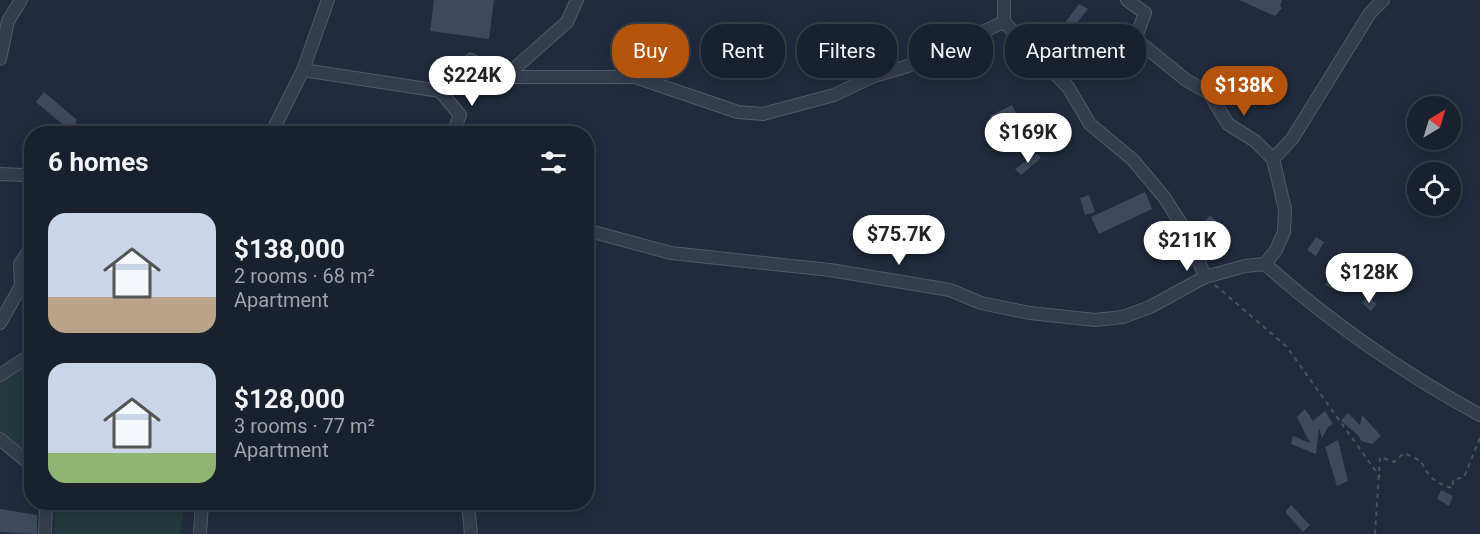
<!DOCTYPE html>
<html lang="en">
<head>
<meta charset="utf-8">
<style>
  :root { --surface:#19202e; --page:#262d3a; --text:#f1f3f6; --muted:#9fa3aa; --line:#373e4a; --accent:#b45309 }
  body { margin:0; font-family:Roboto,sans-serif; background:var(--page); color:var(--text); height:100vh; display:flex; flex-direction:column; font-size:22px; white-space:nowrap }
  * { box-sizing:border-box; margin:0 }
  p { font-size:20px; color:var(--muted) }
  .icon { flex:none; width:33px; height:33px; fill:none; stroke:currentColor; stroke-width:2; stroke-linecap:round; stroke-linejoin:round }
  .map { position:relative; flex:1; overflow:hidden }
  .side { position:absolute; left:24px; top:126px; width:570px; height:384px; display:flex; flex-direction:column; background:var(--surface); border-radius:24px; box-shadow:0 3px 15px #0003,0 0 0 2px var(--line) }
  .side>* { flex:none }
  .guide { position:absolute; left:612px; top:24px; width:570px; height:54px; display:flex; gap:12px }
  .needle { width:39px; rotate:38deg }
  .tools { position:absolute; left:1407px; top:96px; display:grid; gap:12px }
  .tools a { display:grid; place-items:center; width:54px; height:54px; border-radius:50%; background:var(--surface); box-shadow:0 3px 15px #0003,0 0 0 2px var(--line); font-size:30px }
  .price { position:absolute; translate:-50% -51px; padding:0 14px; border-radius:21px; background:#fff; color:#222; font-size:20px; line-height:39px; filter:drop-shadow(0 2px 3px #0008) }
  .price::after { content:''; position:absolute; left:50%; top:36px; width:18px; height:14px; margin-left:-9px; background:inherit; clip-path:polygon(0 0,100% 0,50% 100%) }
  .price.current { background:var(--accent); color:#fff }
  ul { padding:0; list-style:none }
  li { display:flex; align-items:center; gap:18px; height:150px; padding:0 24px }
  li span { display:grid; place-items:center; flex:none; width:168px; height:120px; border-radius:18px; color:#555 }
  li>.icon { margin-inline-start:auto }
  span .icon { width:72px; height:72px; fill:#fffc; stroke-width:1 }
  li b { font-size:26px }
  h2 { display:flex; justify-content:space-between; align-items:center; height:72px; padding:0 24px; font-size:26px }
  .pill { padding:0 21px; border-radius:24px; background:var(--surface); box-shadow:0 3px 15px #0003,0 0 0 2px var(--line); font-size:21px; line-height:54px }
  .pill.current { background:var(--accent); color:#fff }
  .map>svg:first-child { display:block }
</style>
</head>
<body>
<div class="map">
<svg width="1480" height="534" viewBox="0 0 1480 534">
  <rect width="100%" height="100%" fill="#212b3d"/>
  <g fill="#23393e">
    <path d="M31 354V465L0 435V375Z"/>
    <path d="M66 503V502L185 503 180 534H54L55 504Z"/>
  </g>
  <g fill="#3d495d">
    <path d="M434 0H494L489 39 430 31Z"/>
    <path d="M1239 0H1282L1280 6 1282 8 1275 16Z"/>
    <path d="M1079 4 1088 9 1068 34 1061 28Z"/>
    <path d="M44 92 77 120 75 122 90 134H74L36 102Z"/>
    <path d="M1012 105 1018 117 999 130 990 116Z"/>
    <path d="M1037 153 1041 158 1021 175 1015 169Z"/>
    <path d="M1145 192 1152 209 1099 234 1091 217Z"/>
    <path d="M1089 195 1095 212 1085 215 1080 198Z"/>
    <path d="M1210 215 1228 233 1220 241 1202 224Z"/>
    <path d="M1316 237 1324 242 1316 256 1307 250Z"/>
    <path d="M1330 276 1344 283 1339 292 1325 285Z"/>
    <path d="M1367 296 1377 304 1371 311 1362 303Z"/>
    <path d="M1305 409 1313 421 1325 411 1333 424 1328 427 1322 438 1319 428 1316 454 1291 444 1293 436 1310 443 1297 417Z"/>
    <path d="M1348 413 1360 425 1362 415 1381 436 1372 444 1361 441 1359 436 1341 421Z"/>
    <path d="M1338 440 1348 481 1337 486 1325 447Z"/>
    <path d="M1441 490 1453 496 1449 506 1437 499Z"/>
    <path d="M1291 505 1310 525 1303 532 1285 512Z"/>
    <path d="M0 509 37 515V534L0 532Z"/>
  </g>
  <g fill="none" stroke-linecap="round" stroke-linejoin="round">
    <g stroke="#515868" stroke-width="14">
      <g id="minor">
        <path d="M1004 0V22L1068 87 1090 124 1133 160 1164 197 1189 236 1205 277 1245 266 1265 264C1331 323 1403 373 1480 415"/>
        <path d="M1127 0 1145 13 1136 37 1138 41 1186 80 1209 93 1228 124 1255 141 1273 159 1285 209 1284 232 1276 250 1265 264"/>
        <path d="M0 59 8 21 21 0"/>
        <path d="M303 70 440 91 471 60 505 77H635L738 112 763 114 834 95 874 76 908 66 1004 22"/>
        <path d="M505 77 567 22 577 0"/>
        <path d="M440 91 460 115 453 134"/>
        <path d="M271 134 303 70 328 0"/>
        <path d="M1273 159 1292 139 1370 13 1383 0"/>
        <path d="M0 174 23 175 32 181"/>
        <path d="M586 230 671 253 830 270 950 290 981 303 1030 313 1095 320 1123 317 1150 307 1205 277"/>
        <path d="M0 323 21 286 20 264 32 246"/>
        <path d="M0 375 32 354"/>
        <path d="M0 439 32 466"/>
        <path d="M468 502 471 534"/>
        <path d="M45 534 46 502"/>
        <path d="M200 534 202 502"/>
      </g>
    </g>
    <g stroke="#41565c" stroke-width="2" stroke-dasharray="4.5 4.5" stroke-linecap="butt">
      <path d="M1215 285 1286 346 1380 477"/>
      <path d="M1375 534 1380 457 1394 462 1404 453 1421 461C1427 476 1437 485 1453 488V480L1464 477 1480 438"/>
    </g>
    <use href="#minor" stroke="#353d4d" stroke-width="12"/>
  </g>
</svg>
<div class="tools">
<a><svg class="needle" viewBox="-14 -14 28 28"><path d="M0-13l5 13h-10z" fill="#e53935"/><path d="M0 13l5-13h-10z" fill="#9fa3aa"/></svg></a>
<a><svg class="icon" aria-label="locate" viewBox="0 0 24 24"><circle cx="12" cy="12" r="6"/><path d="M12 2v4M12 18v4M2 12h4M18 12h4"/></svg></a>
</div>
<b class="price" style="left:472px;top:107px">$224K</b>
<b class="price current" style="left:1244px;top:117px">$138K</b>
<b class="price" style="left:1028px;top:164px">$169K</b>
<b class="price" style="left:899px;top:266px">$75.7K</b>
<b class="price" style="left:1187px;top:272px">$211K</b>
<b class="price" style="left:1369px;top:304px">$128K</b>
<div class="guide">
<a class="pill current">Buy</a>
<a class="pill">Rent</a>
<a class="pill">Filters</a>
<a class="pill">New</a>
<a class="pill">Apartment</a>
</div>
<section class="side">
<h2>6 homes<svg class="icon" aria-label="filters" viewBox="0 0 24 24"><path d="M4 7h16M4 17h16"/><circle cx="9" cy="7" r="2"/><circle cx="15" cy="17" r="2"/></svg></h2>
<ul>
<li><span style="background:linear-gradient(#c9d6e8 70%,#b9a48a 0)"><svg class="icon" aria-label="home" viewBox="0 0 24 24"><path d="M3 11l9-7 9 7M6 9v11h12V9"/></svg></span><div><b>$138,000</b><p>2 rooms · 68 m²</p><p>Apartment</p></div></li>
<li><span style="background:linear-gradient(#c9d6e8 75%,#8fb573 0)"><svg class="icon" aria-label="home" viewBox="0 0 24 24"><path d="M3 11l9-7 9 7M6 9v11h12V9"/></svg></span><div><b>$128,000</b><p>3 rooms · 77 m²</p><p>Apartment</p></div></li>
</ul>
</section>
</div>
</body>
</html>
